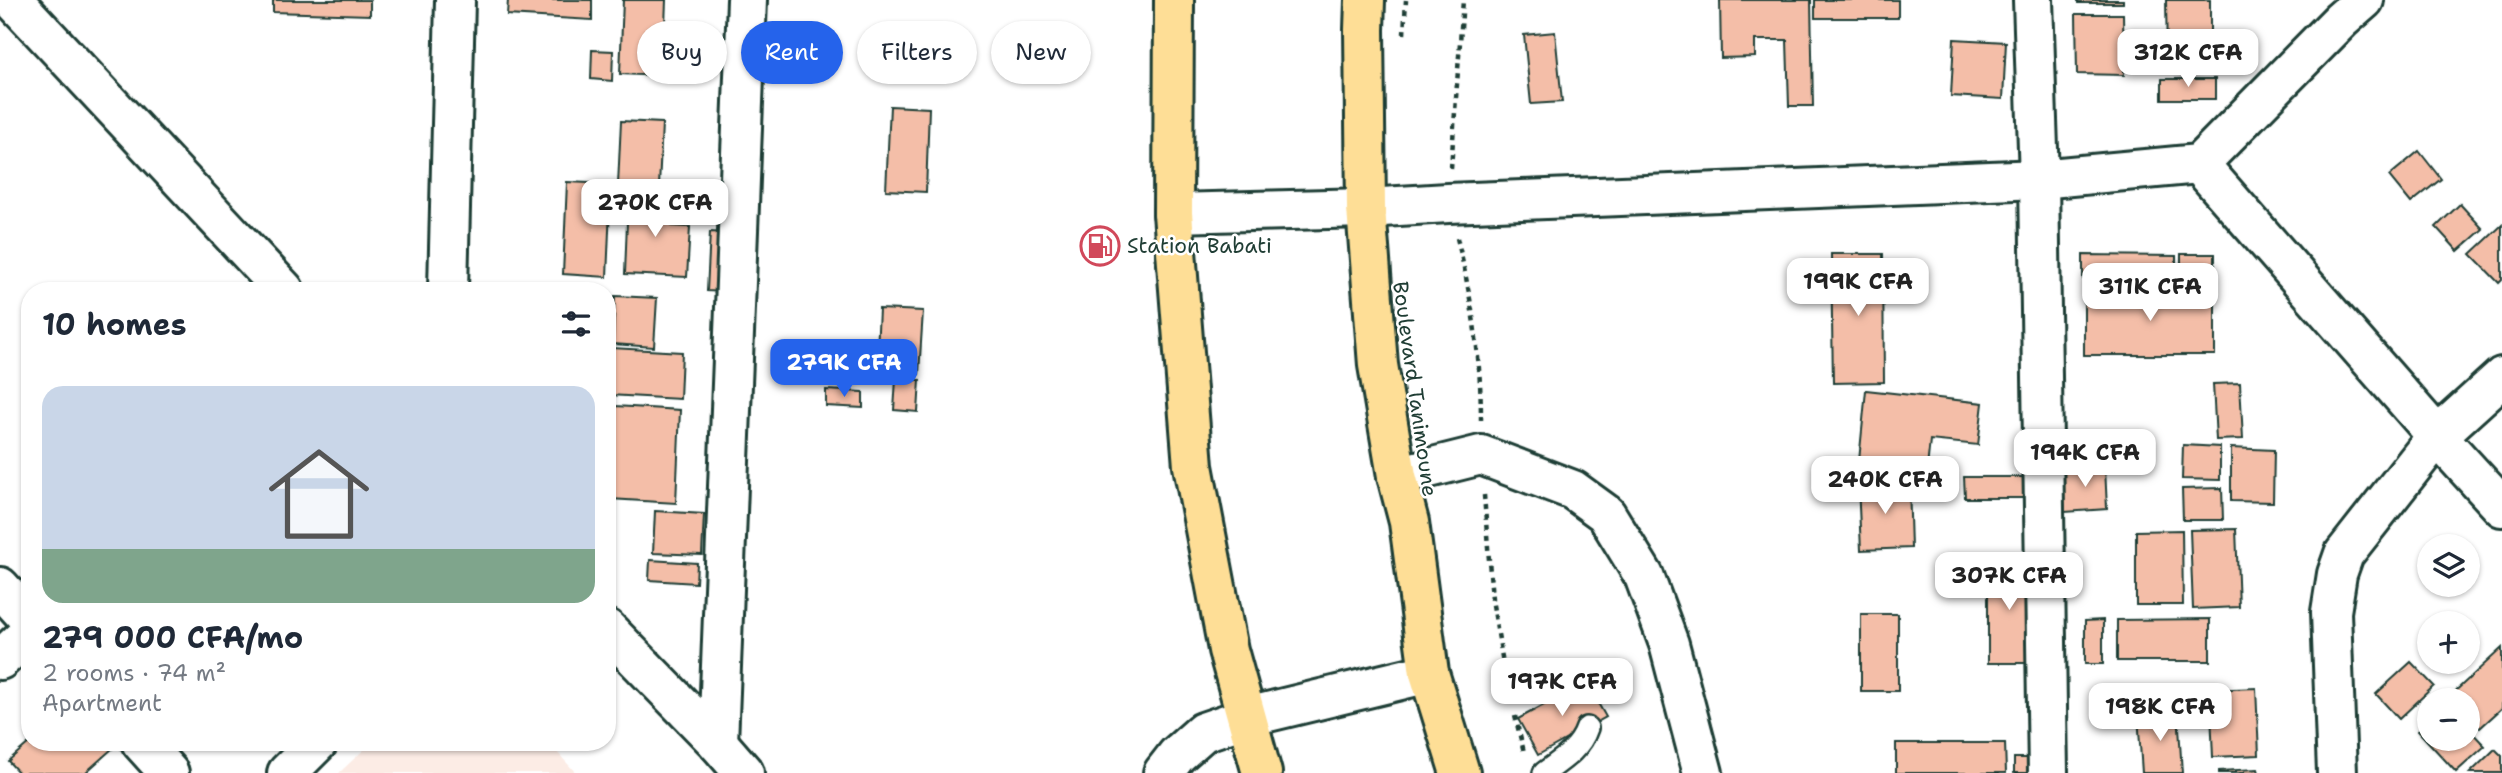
<!DOCTYPE html>
<html lang="en">
<head>
<meta charset="utf-8">
<style>
  :root { --surface:#fff; --page:#f6f6f7; --text:#1f2937; --muted:#747a83; --accent:#2563eb }
  body { margin:0; font-family:"Shantell Sans",sans-serif; background:var(--page); color:var(--text); height:100vh; display:flex; flex-direction:column; font-size:26px; white-space:nowrap }
  * { box-sizing:border-box; margin:0 }
  p { font-size:23px; color:var(--muted) }
  .icon { flex:none; width:38px; height:38px; fill:none; stroke:currentColor; stroke-width:2; stroke-linecap:round; stroke-linejoin:round }
  .map { position:relative; flex:1; overflow:hidden }
  .side { position:absolute; left:21px; top:282px; width:595px; height:469px; display:flex; flex-direction:column; background:var(--surface); border-radius:28px; box-shadow:0 2px 5px #0004 }
  .side>* { flex:none }
  .hud { position:absolute; left:637px; top:21px; width:665px; height:63px; display:flex; gap:14px }
  .buttons { position:absolute; left:2417px; top:534px; display:grid; gap:14px }
  .buttons a { display:grid; place-items:center; width:63px; height:63px; border-radius:50%; background:var(--surface); box-shadow:0 2px 5px #0004; font-size:35px }
  .price { position:absolute; translate:-50% -60px; padding:0 16px; border-radius:14px; background:#fff; color:#222; font-size:23px; line-height:46px; filter:drop-shadow(0 2px 4px #0008) }
  .price::after { content:''; position:absolute; left:50%; top:42px; width:21px; height:16px; margin-left:-10px; background:inherit; clip-path:polygon(0 0,100% 0,50% 100%) }
  .price.active { background:var(--accent); color:#fff }
  ul { padding:0; list-style:none }
  li { display:grid; align-content:center; gap:14px; height:371px; padding:0 21px }
  li span { display:grid; place-items:center; height:217px; border-radius:21px; color:#555 }
  li>.icon { margin-inline-start:auto }
  span .icon { width:126px; height:126px; fill:#fffc; stroke-width:1 }
  li b { font-size:30px }
  h2 { display:flex; justify-content:space-between; align-items:center; height:84px; padding:0 21px; font-size:30px }
  .pill { padding:0 24px; border-radius:32px; background:var(--surface); box-shadow:0 2px 5px #0004; font-size:24px; line-height:63px }
  .pill.active { background:var(--accent); color:#fff }
  .map>svg:first-child { display:block }
</style>
</head>
<body>
<div class="map">
<svg width="2502" height="773" viewBox="0 0 2502 773">
  <rect width="100%" height="100%" fill="#fff"/>
  <filter id="ink" filterUnits="userSpaceOnUse"><feTurbulence type="fractalNoise" baseFrequency=".0143" numOctaves="2"/><feDisplacementMap in="SourceGraphic" scale="14" xChannelSelector="R" yChannelSelector="G"/><feConvolveMatrix kernelMatrix="1 2 1 2 8 2 1 2 1" color-interpolation-filters="sRGB"/></filter>
  <g filter="url(#ink)">
    <path fill="#fcece5" d="M372 742H548L576 773H339Z"/>
    <g fill="#f4bea8" stroke="#1f3d34" stroke-width="2">
      <path d="M273 0H370V15L273 12Z"/>
      <path d="M508 0H592V20L507 15Z"/>
      <path d="M623 0H666L663 76 620 74Z"/>
      <path d="M1720 0H1811L1813 106H1789L1787 40H1755V57L1721 58Z"/>
      <rect x="1815" y="0" width="83" height="18"/>
      <rect x="2078" y="0" width="45" height="3"/>
      <path d="M2166 0H2210V57H2167Z"/>
      <path d="M2076 14H2123L2124 75 2077 74Z"/>
      <path d="M1555 32 1562 102 1531 104 1524 35Z"/>
      <path d="M1954 39 2006 42 2003 99 1951 96Z"/>
      <path d="M592 50 613 51 612 81 591 79Z"/>
      <rect x="2162" y="79" width="53" height="20"/>
      <path d="M890 106 929 108 926 192 886 190Z"/>
      <path d="M621 121 662 123 659 187 618 185Z"/>
      <path d="M2419 151 2441 179 2411 203 2389 176Z"/>
      <path d="M567 182 611 184 607 277 563 274Z"/>
      <path d="M628 195 673 197 671 226 690 227 687 277 625 274Z"/>
      <path d="M2460 204 2483 229 2458 251 2436 227Z"/>
      <path d="M2502 225V280L2499 283 2471 254Z"/>
      <path d="M710 232 727 233 724 292 707 291Z"/>
      <path d="M1831 254H1883L1884 382 1833 383Z"/>
      <rect x="2181" y="254" width="34" height="20"/>
      <path d="M2083 255 2176 256V278L2083 279Z"/>
      <rect x="2084" y="291" width="131" height="64"/>
      <path d="M615 296 657 298 654 347 613 344Z"/>
      <path d="M879 309 923 311 919 374 876 372Z"/>
      <path d="M612 348 682 352 680 399 609 395Z"/>
      <path d="M896 379 920 380 918 412 894 410Z"/>
      <path d="M2240 383 2243 439 2216 440 2213 384Z"/>
      <path d="M826 390 863 392V408L826 406Z"/>
      <path d="M1866 390 1983 403 1978 445 1930 440 1927 468 1859 461Z"/>
      <path d="M615 406 680 410 676 503 610 499Z"/>
      <path d="M2183 445 2220 447V480L2182 479Z"/>
      <path d="M2231 448 2274 450 2273 502 2231 501Z"/>
      <path d="M2105 467 2107 509 2065 512 2062 470Z"/>
      <path d="M1964 477H2029V498H1965Z"/>
      <path d="M1909 483 1911 548 1861 550 1858 484Z"/>
      <path d="M2222 488 2223 520H2183L2182 489Z"/>
      <path d="M655 511 704 514 702 555 653 553Z"/>
      <path d="M2236 529 2239 607 2193 609 2190 530Z"/>
      <path d="M2182 530 2183 605H2136V531Z"/>
      <path d="M650 560 697 563 696 583 649 580Z"/>
      <path d="M2030 560 2031 663H1988V561Z"/>
      <rect x="1861" y="614" width="37" height="77"/>
      <path d="M2210 619V661H2117V620Z"/>
      <path d="M2103 620V664H2085V621Z"/>
      <path d="M2502 648V708L2480 728 2468 715V700H2454L2450 696Z"/>
      <path d="M2411 662 2434 686 2399 719 2376 694Z"/>
      <path d="M1586 682 1606 717 1538 755 1518 719Z"/>
      <path d="M2256 688 2259 755 2213 757 2210 690Z"/>
      <path d="M2178 712 2182 773H2142L2138 715Z"/>
      <path d="M2429 720V738H2468V728L2485 746 2456 772 2418 731Z"/>
      <path d="M30 742H106L112 749 85 773H19L8 761Z"/>
      <path d="M1896 743H2005L2006 773H1896Z"/>
      <path d="M2495 749 2502 756V773H2470Z"/>
      <rect x="2014" y="758" width="20" height="15"/>
      <path d="M2258 769 2259 773H2219V771Z"/>
    </g>
    <g fill="none" stroke-linecap="round" stroke-linejoin="round">
      <g stroke="#1f3d34" stroke-width="26">
        <g id="service">
          <path d="M1508 690C1531 683 1549 671 1567 692"/>
          <path d="M1544 773C1562 760 1580 749 1587 728"/>
        </g>
      </g>
      <g stroke="#1f3d34" stroke-width="44">
        <g id="minor">
          <path d="M13 0 284 290"/>
          <path d="M2033 0 2039 179 2048 773"/>
          <path d="M2199 164 2437 436 2502 507"/>
          <path d="M448 290 455 0"/>
          <path d="M1397 476 1481 455 1573 490 1606 514 1644 576 1669 644 1703 773"/>
          <path d="M0 587 30 620"/>
          <path d="M607 629 718 743 744 773"/>
          <path d="M0 660 30 632"/>
          <path d="M141 742 169 773"/>
          <path d="M718 743 747 0"/>
          <path d="M287 773 318 742"/>
          <path d="M1163 773 1177 755 1203 732 1247 717 1429 673"/>
          <path d="M2337 773 2331 612 2337 574 2344 554 2437 436 2502 377"/>
        </g>
      </g>
      <g stroke="#1f3d34" stroke-width="44">
        <path id="tertiary" d="M1173 213 1366 208 1448 203 2039 179 2199 164 2341 20 2364 0"/>
      </g>
      <g stroke="#1f3d34" stroke-width="44">
        <g id="primary">
          <path d="M1174 0 1173 213 1193 466 1228 650 1262 773"/>
          <path d="M1365 0 1364 30 1366 208 1378 365 1397 476 1409 522 1429 673 1460 773"/>
        </g>
      </g>
      <g stroke="#1f3d34" stroke-width="4.5" stroke-dasharray="5 5" stroke-linecap="butt">
        <path d="M1404 34 1406 0"/>
        <path d="M1451 168 1463 0"/>
        <path d="M1457 238C1472 298 1481 358 1481 420"/>
        <path d="M1484 495 1492 599 1503 663"/>
        <path d="M1515 716 1524 752"/>
      </g>
      <use href="#service" stroke="#fff" stroke-width="21"/>
      <use href="#minor" stroke="#fff" stroke-width="38"/>
      <use href="#tertiary" stroke="#fff" stroke-width="38"/>
      <use href="#primary" stroke="#fede96" stroke-width="38"/>
    </g>
  </g>
  <defs>
    <g id="fuel-ring" transform="scale(2.0125)"><circle r="9.5" fill="#fff" stroke="#d1495b" stroke-width="1.5"/><path d="M-5.5-6h7V0h2V4h1.3V-2.5L3-4.5l.8-.8L6-3V5H2.5V1h-1V6h-7ZM-4.2-4.7v3.2H.2V-4.7Z" fill="#d1495b"/></g>
  </defs>
  <g fill-rule="evenodd">
    <use href="#fuel-ring" x="1100" y="246"/>
  </g>
  <g text-anchor="middle" stroke-width="5" stroke-linejoin="round" paint-order="stroke">
    <g font-size="21" fill="#1f3d34" stroke="#fff" text-anchor="start">
      <text x="1127" y="253">Station Babati</text>
    </g>
    <g font-size="21" fill="#1f3d34" stroke="#fff">
      <text transform="translate(1415 389) rotate(82)" y="7">Boulevard Tanimoune</text>
    </g>
  </g>
</svg>
<div class="buttons">
<a><svg class="icon" aria-label="layers" viewBox="0 0 24 24"><path d="M12 4l9 5-9 5-9-5zM3 14l9 5 9-5"/></svg></a>
<a>+</a>
<a>−</a>
</div>
<b class="price" style="left:2188px;top:89px">312K CFA</b>
<b class="price" style="left:655px;top:239px">270K CFA</b>
<b class="price" style="left:1858px;top:318px">199K CFA</b>
<b class="price" style="left:2150px;top:323px">311K CFA</b>
<b class="price active" style="left:844px;top:399px">279K CFA</b>
<b class="price" style="left:2085px;top:489px">194K CFA</b>
<b class="price" style="left:1885px;top:516px">240K CFA</b>
<b class="price" style="left:2009px;top:612px">307K CFA</b>
<b class="price" style="left:1562px;top:718px">197K CFA</b>
<b class="price" style="left:2160px;top:743px">198K CFA</b>
<div class="hud">
<a class="pill">Buy</a>
<a class="pill active">Rent</a>
<a class="pill">Filters</a>
<a class="pill">New</a>
</div>
<section class="side">
<h2>10 homes<svg class="icon" aria-label="filters" viewBox="0 0 24 24"><path d="M4 7h16M4 17h16"/><circle cx="9" cy="7" r="2"/><circle cx="15" cy="17" r="2"/></svg></h2>
<ul>
<li><span style="background:linear-gradient(#c9d6e8 75%,#7fa58c 0)"><svg class="icon" aria-label="home" viewBox="0 0 24 24"><path d="M3 11l9-7 9 7M6 9v11h12V9"/></svg></span><div><b>279 000 CFA/mo</b><p>2 rooms · 74 m²</p><p>Apartment</p></div></li>
</ul>
</section>
</div>
</body>
</html>
